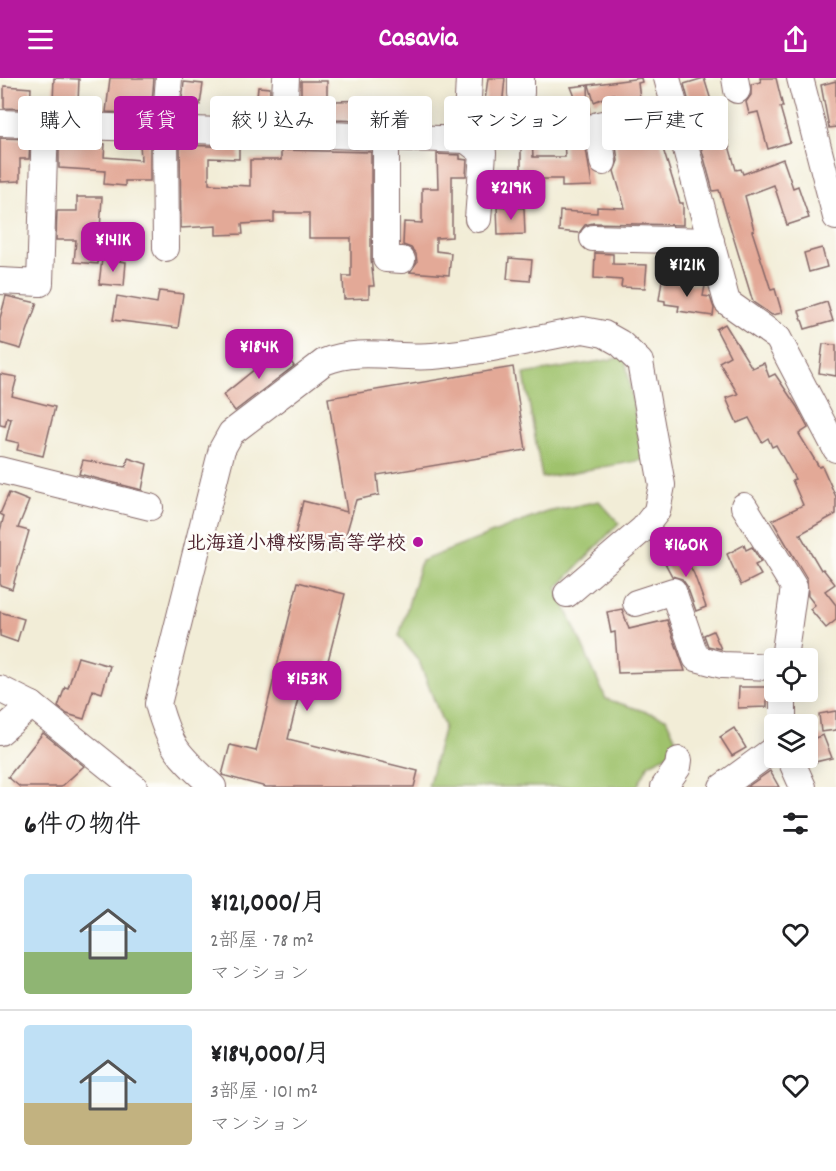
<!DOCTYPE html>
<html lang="ja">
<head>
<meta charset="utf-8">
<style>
  :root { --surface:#fff; --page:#f2f2f2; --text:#202124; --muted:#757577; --line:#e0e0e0; --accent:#b5179e }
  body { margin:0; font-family:Dekko,"Klee One",sans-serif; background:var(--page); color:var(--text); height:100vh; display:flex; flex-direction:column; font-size:22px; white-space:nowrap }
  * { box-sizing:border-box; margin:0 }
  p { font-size:20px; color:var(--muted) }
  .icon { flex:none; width:33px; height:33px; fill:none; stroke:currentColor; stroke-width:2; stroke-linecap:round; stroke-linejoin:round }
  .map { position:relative; height:709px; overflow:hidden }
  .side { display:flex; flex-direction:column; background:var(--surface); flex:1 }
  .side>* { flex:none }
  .guide { position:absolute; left:18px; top:18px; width:801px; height:54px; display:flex; gap:12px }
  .fabs { position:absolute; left:764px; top:570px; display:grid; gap:12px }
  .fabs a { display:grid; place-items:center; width:54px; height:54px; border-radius:6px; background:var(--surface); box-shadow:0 3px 15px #0003; font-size:30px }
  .price { position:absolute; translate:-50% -51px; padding:0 14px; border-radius:12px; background:var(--accent); color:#fff; font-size:20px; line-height:39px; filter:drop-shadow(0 2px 3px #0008) }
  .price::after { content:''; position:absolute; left:50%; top:36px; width:18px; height:14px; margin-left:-9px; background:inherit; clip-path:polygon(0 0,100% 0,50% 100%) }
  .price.selected { background:#222; color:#fff }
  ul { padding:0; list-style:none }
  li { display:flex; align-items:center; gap:18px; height:150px; padding:0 24px }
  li+li { border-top:2px solid var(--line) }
  li span { display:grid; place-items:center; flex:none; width:168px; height:120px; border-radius:6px; color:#555 }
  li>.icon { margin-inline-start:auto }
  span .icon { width:72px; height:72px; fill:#fffc; stroke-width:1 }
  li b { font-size:26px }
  h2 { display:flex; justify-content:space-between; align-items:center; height:72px; padding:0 24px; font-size:26px }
  .pill { padding:0 21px; border-radius:6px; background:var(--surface); box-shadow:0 3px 15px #0003; font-size:21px; line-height:54px }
  .pill.selected { background:var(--accent); color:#fff }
  header { display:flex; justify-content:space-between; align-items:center; height:78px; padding:0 24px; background:var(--accent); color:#fff; font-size:27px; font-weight:700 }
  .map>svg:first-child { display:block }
</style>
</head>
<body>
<header><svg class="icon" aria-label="menu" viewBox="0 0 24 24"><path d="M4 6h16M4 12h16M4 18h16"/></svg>Casavia<svg class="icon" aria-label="share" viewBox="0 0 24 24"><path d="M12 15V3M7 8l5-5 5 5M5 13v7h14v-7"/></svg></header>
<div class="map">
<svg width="836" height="709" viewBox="0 0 836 709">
  <rect width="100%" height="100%" fill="#fdfcf7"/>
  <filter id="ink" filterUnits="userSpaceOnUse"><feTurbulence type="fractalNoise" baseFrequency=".0167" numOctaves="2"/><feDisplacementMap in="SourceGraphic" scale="12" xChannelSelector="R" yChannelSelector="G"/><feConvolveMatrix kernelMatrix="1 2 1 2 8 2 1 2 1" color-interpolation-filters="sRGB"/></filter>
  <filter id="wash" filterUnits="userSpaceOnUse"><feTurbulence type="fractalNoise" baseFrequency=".008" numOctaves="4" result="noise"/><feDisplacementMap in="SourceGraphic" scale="24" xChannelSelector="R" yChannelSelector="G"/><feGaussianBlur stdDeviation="1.35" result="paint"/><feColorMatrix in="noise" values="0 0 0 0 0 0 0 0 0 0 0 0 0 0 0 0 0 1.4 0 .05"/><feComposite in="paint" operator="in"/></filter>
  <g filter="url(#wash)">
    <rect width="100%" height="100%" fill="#f2edd7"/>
    <g fill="#9fc26c" stroke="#74704c" stroke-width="1.5">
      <path d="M625 279 643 382 542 400 524 296Z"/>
      <path d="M599 423 619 445 557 510 606 621 666 640 680 671 649 686 637 709H428L444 648 419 583 399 558 421 483 547 434Z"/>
    </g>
    <g id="blocks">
      <g fill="#e3a997">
        <path d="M54 0 79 1 78 25 53 24Z"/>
        <path d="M110 0H154L151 36 106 34Z"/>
        <path d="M488 0H505L502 29 522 30 542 25 544 45 505 51V55L481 53Z"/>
        <path d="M641 0 642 4 638 5 640 20 614 24 613 16 594 24 589 7Z"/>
        <path d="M704 0 719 48 723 47 736 92 741 91 743 96 783 81 793 110 798 108 809 140 787 147 774 107 745 118 754 152 752 153 771 212 775 211 782 235 772 237 753 224 719 112 713 113 684 6Z"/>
        <path d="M760 0H776L783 29H780L790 64 768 71 758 34 749 36 746 24 751 17V6L761 4Z"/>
        <path d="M301 3H327V21L301 22Z"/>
        <path d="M836 3V49L829 50 821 7Z"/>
        <path d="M184 4 203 6 200 27 182 24Z"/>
        <path d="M588 7 589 35 584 41 571 9Z"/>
        <path d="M4 8 31 10 30 31 4 30Z"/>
        <path d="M258 9 270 10 269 40 255 39Z"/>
        <path d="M369 22 367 43 333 42 336 23Z"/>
        <path d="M225 25 241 26V39L224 38Z"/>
        <path d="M658 55 680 125H683V147L593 145 585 147 579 155 559 153 560 133 597 135V129L625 130 614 93 618 83 615 60 623 58 624 63H629Z"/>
        <path d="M584 58 592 108 562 109V101H534L535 111 521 112V62H532L533 79H565L564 60Z"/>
        <path d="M0 60 30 61 29 81H20V103L0 104Z"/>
        <path d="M59 64 105 66 104 79 141 82 140 65H150V103H125V108L104 106 105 93 59 90Z"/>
        <path d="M180 67 239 69V81L209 80V106L250 108V82H281V72L371 74V181L374 208H369V220L344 221 343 198H351V160H309V135H274V144L242 146 243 156 216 157V148L181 150Z"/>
        <path d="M437 76 460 77V81L467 82 466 98H452V159L436 160V173L451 175 449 197 410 194 417 184 416 176 411 170 403 167 404 144 422 145V110H438Z"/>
        <path d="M77 119H102L98 186 74 184 76 162H56L57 133H77Z"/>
        <path d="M497 128 524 130 525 156 498 157Z"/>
        <path d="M822 170 827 189 809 194 804 175Z"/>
        <path d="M595 175 613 176V186L647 187 645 210 621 209 622 202 594 200Z"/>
        <path d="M509 180 532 182 530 203 507 201Z"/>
        <path d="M102 181 126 184 124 208 99 206Z"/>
        <path d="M662 202 705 208 703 218 710 219 714 230 713 238 678 233 679 228 665 226V223L659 222Z"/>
        <path d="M159 213 183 216 178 250 113 242 117 218 157 225Z"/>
        <path d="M6 218 37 225 21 271 0 265V240Z"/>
        <path d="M827 224 833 243 805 251 799 233Z"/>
        <path d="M725 246 752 290 764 285 769 299 775 296 797 329 808 350 799 356 819 389 822 388 836 419V436L800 456 821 492 823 491 835 506 825 513 836 527V542L826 550 810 531 815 527 808 518 807 501 772 442 803 427 792 402 795 401 776 367 772 369 768 360 762 364 749 340 737 345 726 320 738 316 719 284 730 278 716 251Z"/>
        <path d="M823 266 836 267V298L819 295Z"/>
        <path d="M281 270 294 288 235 333 223 317Z"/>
        <path d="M513 289 526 372 377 397 379 417 356 422 341 474 294 462 303 423 347 434 328 320Z"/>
        <path d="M0 296 17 299 12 318 55 329 43 378 17 372 19 365 6 362 11 341 7 340 5 348 0 347Z"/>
        <path d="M128 380 147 386 142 412 79 396 83 382 126 389Z"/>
        <path d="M9 415 29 423 18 450 29 453 12 511 0 507V453L4 438 0 436Z"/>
        <path d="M744 467 746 472 752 469 761 484 755 487 761 497 741 507 727 476Z"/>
        <path d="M682 473 694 496 706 529 696 533 687 508 682 501 672 498 664 483Z"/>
        <path d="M298 504 345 516 319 618 300 613 288 661 418 693 414 709H266L222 697 230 667 256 673Z"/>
        <path d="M622 531 629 551 667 542 685 593 618 595 615 554 611 555 607 534Z"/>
        <path d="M0 534 24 541 17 564 0 558Z"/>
        <path d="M713 553 721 571 708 568 704 557Z"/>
        <path d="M78 579 110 588 102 615 93 612 84 641 67 636 58 629 65 609 68 610Z"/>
        <path d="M739 609H767V629L738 630Z"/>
        <path d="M836 633V652L821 654 819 636Z"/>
        <path d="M734 650 746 670 732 678 720 659Z"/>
        <path d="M43 655 84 688 61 709H20L8 699Z"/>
        <path d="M823 657 832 680 815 684 807 663Z"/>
        <path d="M770 693 779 709H747Z"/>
      </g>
    </g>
  </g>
  <g filter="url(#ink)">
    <use href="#blocks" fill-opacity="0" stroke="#856767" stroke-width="1.5"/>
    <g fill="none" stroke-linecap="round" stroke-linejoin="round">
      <g stroke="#856767" stroke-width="28">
        <g id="minor">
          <path d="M469 0 466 62 483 75 478 141"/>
          <path d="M521 0V15"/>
          <path d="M667 0 727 224 778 260 836 371"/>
          <path d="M735 0 737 12"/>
          <path d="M800 0 836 139"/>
          <path d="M0 45 466 62"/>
          <path d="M283 54 286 0"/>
          <path d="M386 59V181L402 182"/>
          <path d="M603 84 598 47 676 31"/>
          <path d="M593 160 711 163"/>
          <path d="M166 170 165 49 169 0"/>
          <path d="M0 203 40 205 45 46"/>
          <path d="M0 392 150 429"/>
          <path d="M744 428 794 509 784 580"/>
          <path d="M636 525 673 513 696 580 722 587 774 589"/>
          <path d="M0 611 32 627 134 709"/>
          <path d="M783 614V646"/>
          <path d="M0 654 32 627"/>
          <path d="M790 680 803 709"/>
          <path d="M213 709C179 677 171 672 158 626L222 371 231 355 324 284C361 269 395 281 433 278 483 274 534 261 583 252L604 256 620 265 640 284 662 407 657 433 643 451 567 516"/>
          <path d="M664 709 678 689 679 682"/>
          <path d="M722 709 774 671"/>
        </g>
      </g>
      <use href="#minor" stroke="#fff" stroke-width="26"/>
    </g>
  </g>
  <circle fill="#b5179e" stroke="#fdfcf7" stroke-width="2" cx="418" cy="464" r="6"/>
  <g text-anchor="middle" stroke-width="5" stroke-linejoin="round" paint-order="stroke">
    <g font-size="20" font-weight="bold" fill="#4a1f2b" stroke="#fdfcf7" text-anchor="end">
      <text x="406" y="471">北海道小樽桜陽高等学校</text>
    </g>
  </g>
</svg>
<div class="fabs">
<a><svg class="icon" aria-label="locate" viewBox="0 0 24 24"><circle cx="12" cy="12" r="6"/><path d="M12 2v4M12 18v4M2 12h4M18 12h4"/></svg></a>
<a><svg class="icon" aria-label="layers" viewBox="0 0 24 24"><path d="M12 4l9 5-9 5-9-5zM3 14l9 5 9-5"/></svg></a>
</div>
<b class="price" style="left:511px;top:143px">¥219K</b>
<b class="price" style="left:113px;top:195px">¥141K</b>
<b class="price selected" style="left:687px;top:220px">¥121K</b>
<b class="price" style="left:259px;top:302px">¥184K</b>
<b class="price" style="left:686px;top:500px">¥160K</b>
<b class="price" style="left:307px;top:634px">¥153K</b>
<div class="guide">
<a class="pill">購入</a>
<a class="pill selected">賃貸</a>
<a class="pill">絞り込み</a>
<a class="pill">新着</a>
<a class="pill">マンション</a>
<a class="pill">一戸建て</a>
</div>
</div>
<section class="side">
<h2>6件の物件<svg class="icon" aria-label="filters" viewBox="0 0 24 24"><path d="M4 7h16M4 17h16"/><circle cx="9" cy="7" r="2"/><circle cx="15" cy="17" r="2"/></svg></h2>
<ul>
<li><span style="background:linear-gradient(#bfe0f5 65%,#8fb573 0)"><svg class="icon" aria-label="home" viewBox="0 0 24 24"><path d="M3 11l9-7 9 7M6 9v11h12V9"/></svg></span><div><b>¥121,000/月</b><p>2部屋 · 78 m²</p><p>マンション</p></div><svg class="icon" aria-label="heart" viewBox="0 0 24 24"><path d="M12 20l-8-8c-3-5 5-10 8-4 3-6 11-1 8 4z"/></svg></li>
<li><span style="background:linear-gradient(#bfe0f5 65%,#c2b280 0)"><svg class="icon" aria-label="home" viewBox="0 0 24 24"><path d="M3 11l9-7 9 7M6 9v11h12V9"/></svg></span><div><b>¥184,000/月</b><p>3部屋 · 101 m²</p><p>マンション</p></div><svg class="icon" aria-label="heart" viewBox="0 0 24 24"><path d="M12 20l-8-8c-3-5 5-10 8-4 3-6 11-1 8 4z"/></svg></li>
</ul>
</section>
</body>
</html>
